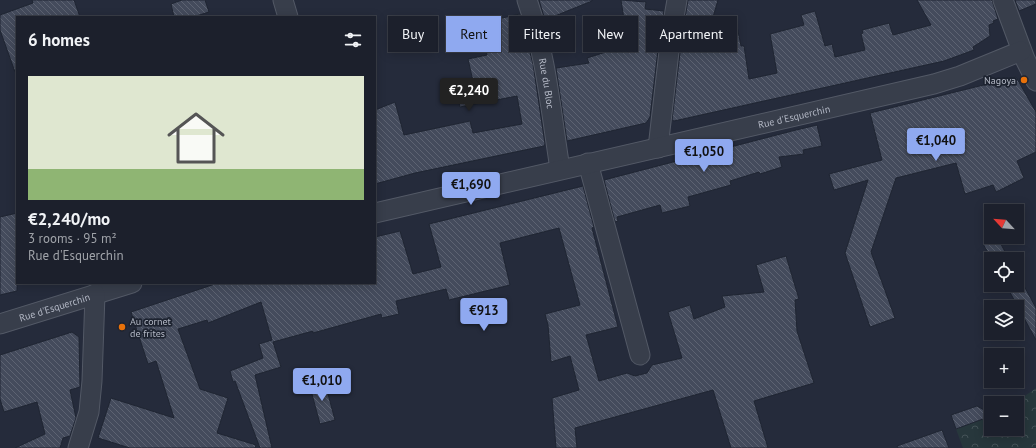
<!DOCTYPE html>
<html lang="en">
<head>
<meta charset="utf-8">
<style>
  :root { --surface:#1c202c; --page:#292d38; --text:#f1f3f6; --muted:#a0a3a9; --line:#3a3e48; --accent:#8fa9f0 }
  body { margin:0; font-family:"PT Sans",sans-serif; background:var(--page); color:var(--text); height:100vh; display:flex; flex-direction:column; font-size:15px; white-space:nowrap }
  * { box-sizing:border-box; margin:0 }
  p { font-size:13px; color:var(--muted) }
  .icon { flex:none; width:22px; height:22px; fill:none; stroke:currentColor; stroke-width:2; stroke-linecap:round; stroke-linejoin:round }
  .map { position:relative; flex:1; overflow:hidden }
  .sheet { position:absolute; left:16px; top:16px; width:360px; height:268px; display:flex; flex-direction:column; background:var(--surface); border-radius:0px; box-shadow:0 2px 10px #0003,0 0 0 1px var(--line) }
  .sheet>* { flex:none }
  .top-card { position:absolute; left:388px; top:16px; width:380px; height:36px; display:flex; gap:8px }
  .needle { width:26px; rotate:296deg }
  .fabs { position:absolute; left:984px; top:204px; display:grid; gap:8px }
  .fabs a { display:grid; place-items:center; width:40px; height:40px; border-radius:0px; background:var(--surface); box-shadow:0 2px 10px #0003,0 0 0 1px var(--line); font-size:20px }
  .price { position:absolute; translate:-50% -34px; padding:0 9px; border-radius:4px; background:var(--accent); color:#111; font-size:13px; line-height:26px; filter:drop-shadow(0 1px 2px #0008) }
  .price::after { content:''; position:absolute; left:50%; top:24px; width:12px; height:9px; margin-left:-6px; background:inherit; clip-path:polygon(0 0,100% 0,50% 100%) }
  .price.current { background:#222; color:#fff }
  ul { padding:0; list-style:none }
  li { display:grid; align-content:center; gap:8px; height:212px; padding:0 12px }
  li+li { border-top:1px solid var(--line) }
  li span { display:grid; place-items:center; height:124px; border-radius:0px; color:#555 }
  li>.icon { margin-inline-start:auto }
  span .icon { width:72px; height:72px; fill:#fffc; stroke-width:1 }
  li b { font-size:17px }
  h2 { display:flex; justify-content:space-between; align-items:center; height:48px; padding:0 12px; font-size:17px }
  .pill { padding:0 14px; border-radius:0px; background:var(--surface); box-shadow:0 2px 10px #0003,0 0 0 1px var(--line); font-size:14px; line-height:36px }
  .pill.current { background:var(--accent); color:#111 }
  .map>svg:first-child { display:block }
</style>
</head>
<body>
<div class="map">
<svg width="1036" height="448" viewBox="0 0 1036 448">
  <defs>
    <pattern id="park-crowns" width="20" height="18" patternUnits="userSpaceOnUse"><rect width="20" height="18" fill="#27373c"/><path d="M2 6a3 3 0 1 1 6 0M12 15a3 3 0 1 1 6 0" fill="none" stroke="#445257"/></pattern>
    <pattern id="building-back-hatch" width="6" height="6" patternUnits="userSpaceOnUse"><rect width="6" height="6" fill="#444b5c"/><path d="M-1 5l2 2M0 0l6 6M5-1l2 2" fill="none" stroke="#5d6372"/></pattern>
  </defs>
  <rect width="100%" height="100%" fill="#252b3b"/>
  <path fill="url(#park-crowns)" d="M1036 388V448H963L956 429 984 418 986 424 991 421V429H1017V403H1015Z"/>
  <g fill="url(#building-back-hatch)" stroke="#1f2532">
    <path d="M32 0H74L80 17H17V72H15L0 30V15L33 3Z"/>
    <path d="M182 0H205L209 12 193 17H174L171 4Z"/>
    <path d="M539 0H592V1L545 20Z"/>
    <path d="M621 0 646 2 645 9 664 11 660 33 650 117 646 123 567 141 556 68 589 63 587 58 628 45Z"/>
    <path d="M688 0H718L711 24 735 16 741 46H744L749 79 777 73 770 34 804 25 801 15 815 11 825 46 832 44 835 57 865 50 861 34 863 33 862 30 889 23 893 35 931 25 917 0H992L998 19 993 21 994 23 989 25 990 36 973 47 974 50 944 61 674 121 672 120 682 36Z"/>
    <path d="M1015 0H1036V4L1019 11Z"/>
    <path d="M520 14 533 64 545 144 544 146 415 173 375 184V110L395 102 404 135 470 121 473 133 522 124 517 96 460 107 457 94 475 90 468 59 487 55 480 23Z"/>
    <path d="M1016 77 1036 112V152L1017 161 1024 178 996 192 993 185 965 194 956 163 896 178 871 252 895 318 870 327 845 253 868 180 834 190 829 174 882 160 870 113Z"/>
    <path d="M817 125 822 146 803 150 804 154 779 157 782 167 760 174 759 172 730 181 731 185 688 197 690 206 662 213 660 205 617 217 618 221 615 222 604 180 792 131Z"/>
    <path d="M583 186 594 227 592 228 618 327 586 335 599 381 627 373 635 376 647 373 652 365 682 358 668 312 690 305 694 319 725 307 722 296 764 292 756 265 786 256 799 299 795 300 797 331 814 383 754 401 768 448H731L713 390 575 428 577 448H556L552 398 579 390 570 356 551 362 548 325 545 314 580 305 559 228 500 243 510 285 449 300 446 289 396 301 399 314 382 318 381 314 313 333V331L273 342 281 367 255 375 272 448H260L235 381 233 382 230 371 263 358 259 344 272 340 261 302 208 323 207 320 178 329 200 389 228 398 217 433 256 445 255 448H130L98 438 111 398 174 418 156 361 148 364 131 312 218 283H375V237L400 231 413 274 441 267 429 224Z"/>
    <path d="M17 213V291L0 295V217Z"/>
    <path d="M994 237H997L1009 259H992L983 244Z"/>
    <path d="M1017 273 1036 308V340L1006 285H1017Z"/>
    <path d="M72 332 79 337 80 387 70 390 76 418 70 436 63 438 60 448H15L45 434 37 402 4 412 0 399V355Z"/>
    <path d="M324 379 335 420 320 424 309 383Z"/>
    <path d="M977 406 991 414V416L956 429 951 415Z"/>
    <path d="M942 430 949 448H898L897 446Z"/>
  </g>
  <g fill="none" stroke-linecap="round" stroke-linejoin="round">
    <g stroke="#535966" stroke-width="21">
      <g id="minor">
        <path d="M283 0 288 17"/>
        <path id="s1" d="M527 0C546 54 551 112 560 169"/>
        <path d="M1003 0 1025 59 1036 81"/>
        <path d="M658 148 671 34 677 0"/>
        <path d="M588 163 640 355"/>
        <path id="s2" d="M375 213 934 84 960 76 1021 51"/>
        <path id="s3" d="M0 324 132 283"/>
        <path d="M78 448 89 412 92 381 95 294"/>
      </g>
    </g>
    <use href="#minor" stroke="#383e4b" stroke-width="19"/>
  </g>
  <g fill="#e8710a" stroke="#1d2330" stroke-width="1.5">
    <circle cx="1024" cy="80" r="4"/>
    <circle cx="122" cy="327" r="4"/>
  </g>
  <g text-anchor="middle" stroke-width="3.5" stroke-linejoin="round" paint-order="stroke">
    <g font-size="10" fill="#b4b9c6" stroke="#1d2330" text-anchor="end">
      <text x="1016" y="84">Nagoya</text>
      <text x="130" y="325" text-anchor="start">Au cornet<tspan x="130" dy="12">de frites</tspan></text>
    </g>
    <g font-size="10" fill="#b4b9c6" stroke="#1d2330">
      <text dy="4" stroke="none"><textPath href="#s1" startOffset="86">Rue du Bloc</textPath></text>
      <text dy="4" stroke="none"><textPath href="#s2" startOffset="430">Rue d'Esquerchin</textPath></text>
      <text dy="4" stroke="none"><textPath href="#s3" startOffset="57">Rue d'Esquerchin</textPath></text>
    </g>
  </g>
</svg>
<div class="fabs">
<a><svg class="needle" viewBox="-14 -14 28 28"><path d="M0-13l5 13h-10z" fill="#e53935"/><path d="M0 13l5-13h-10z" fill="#a0a3a9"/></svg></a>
<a><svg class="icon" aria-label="locate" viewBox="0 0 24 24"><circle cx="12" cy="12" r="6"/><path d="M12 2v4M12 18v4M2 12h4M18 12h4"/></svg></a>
<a><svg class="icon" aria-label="layers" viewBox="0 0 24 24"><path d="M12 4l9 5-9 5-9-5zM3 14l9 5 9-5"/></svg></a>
<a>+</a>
<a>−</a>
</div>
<b class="price current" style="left:469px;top:112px">€2,240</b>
<b class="price" style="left:936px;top:162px">€1,040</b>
<b class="price" style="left:704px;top:173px">€1,050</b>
<b class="price" style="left:471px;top:206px">€1,690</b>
<b class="price" style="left:484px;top:332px">€913</b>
<b class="price" style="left:322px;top:402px">€1,010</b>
<div class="top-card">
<a class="pill">Buy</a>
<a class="pill current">Rent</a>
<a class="pill">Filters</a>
<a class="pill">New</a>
<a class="pill">Apartment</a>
</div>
<section class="sheet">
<h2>6 homes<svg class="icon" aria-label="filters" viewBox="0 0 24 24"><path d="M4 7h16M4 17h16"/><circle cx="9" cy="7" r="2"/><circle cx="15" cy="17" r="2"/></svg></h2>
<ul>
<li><span style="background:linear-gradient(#dfe7d0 75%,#8fb573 0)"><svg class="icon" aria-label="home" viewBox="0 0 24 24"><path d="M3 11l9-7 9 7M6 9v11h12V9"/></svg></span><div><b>€2,240/mo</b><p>3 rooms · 95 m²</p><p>Rue d'Esquerchin</p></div></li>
</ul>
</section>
</div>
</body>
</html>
